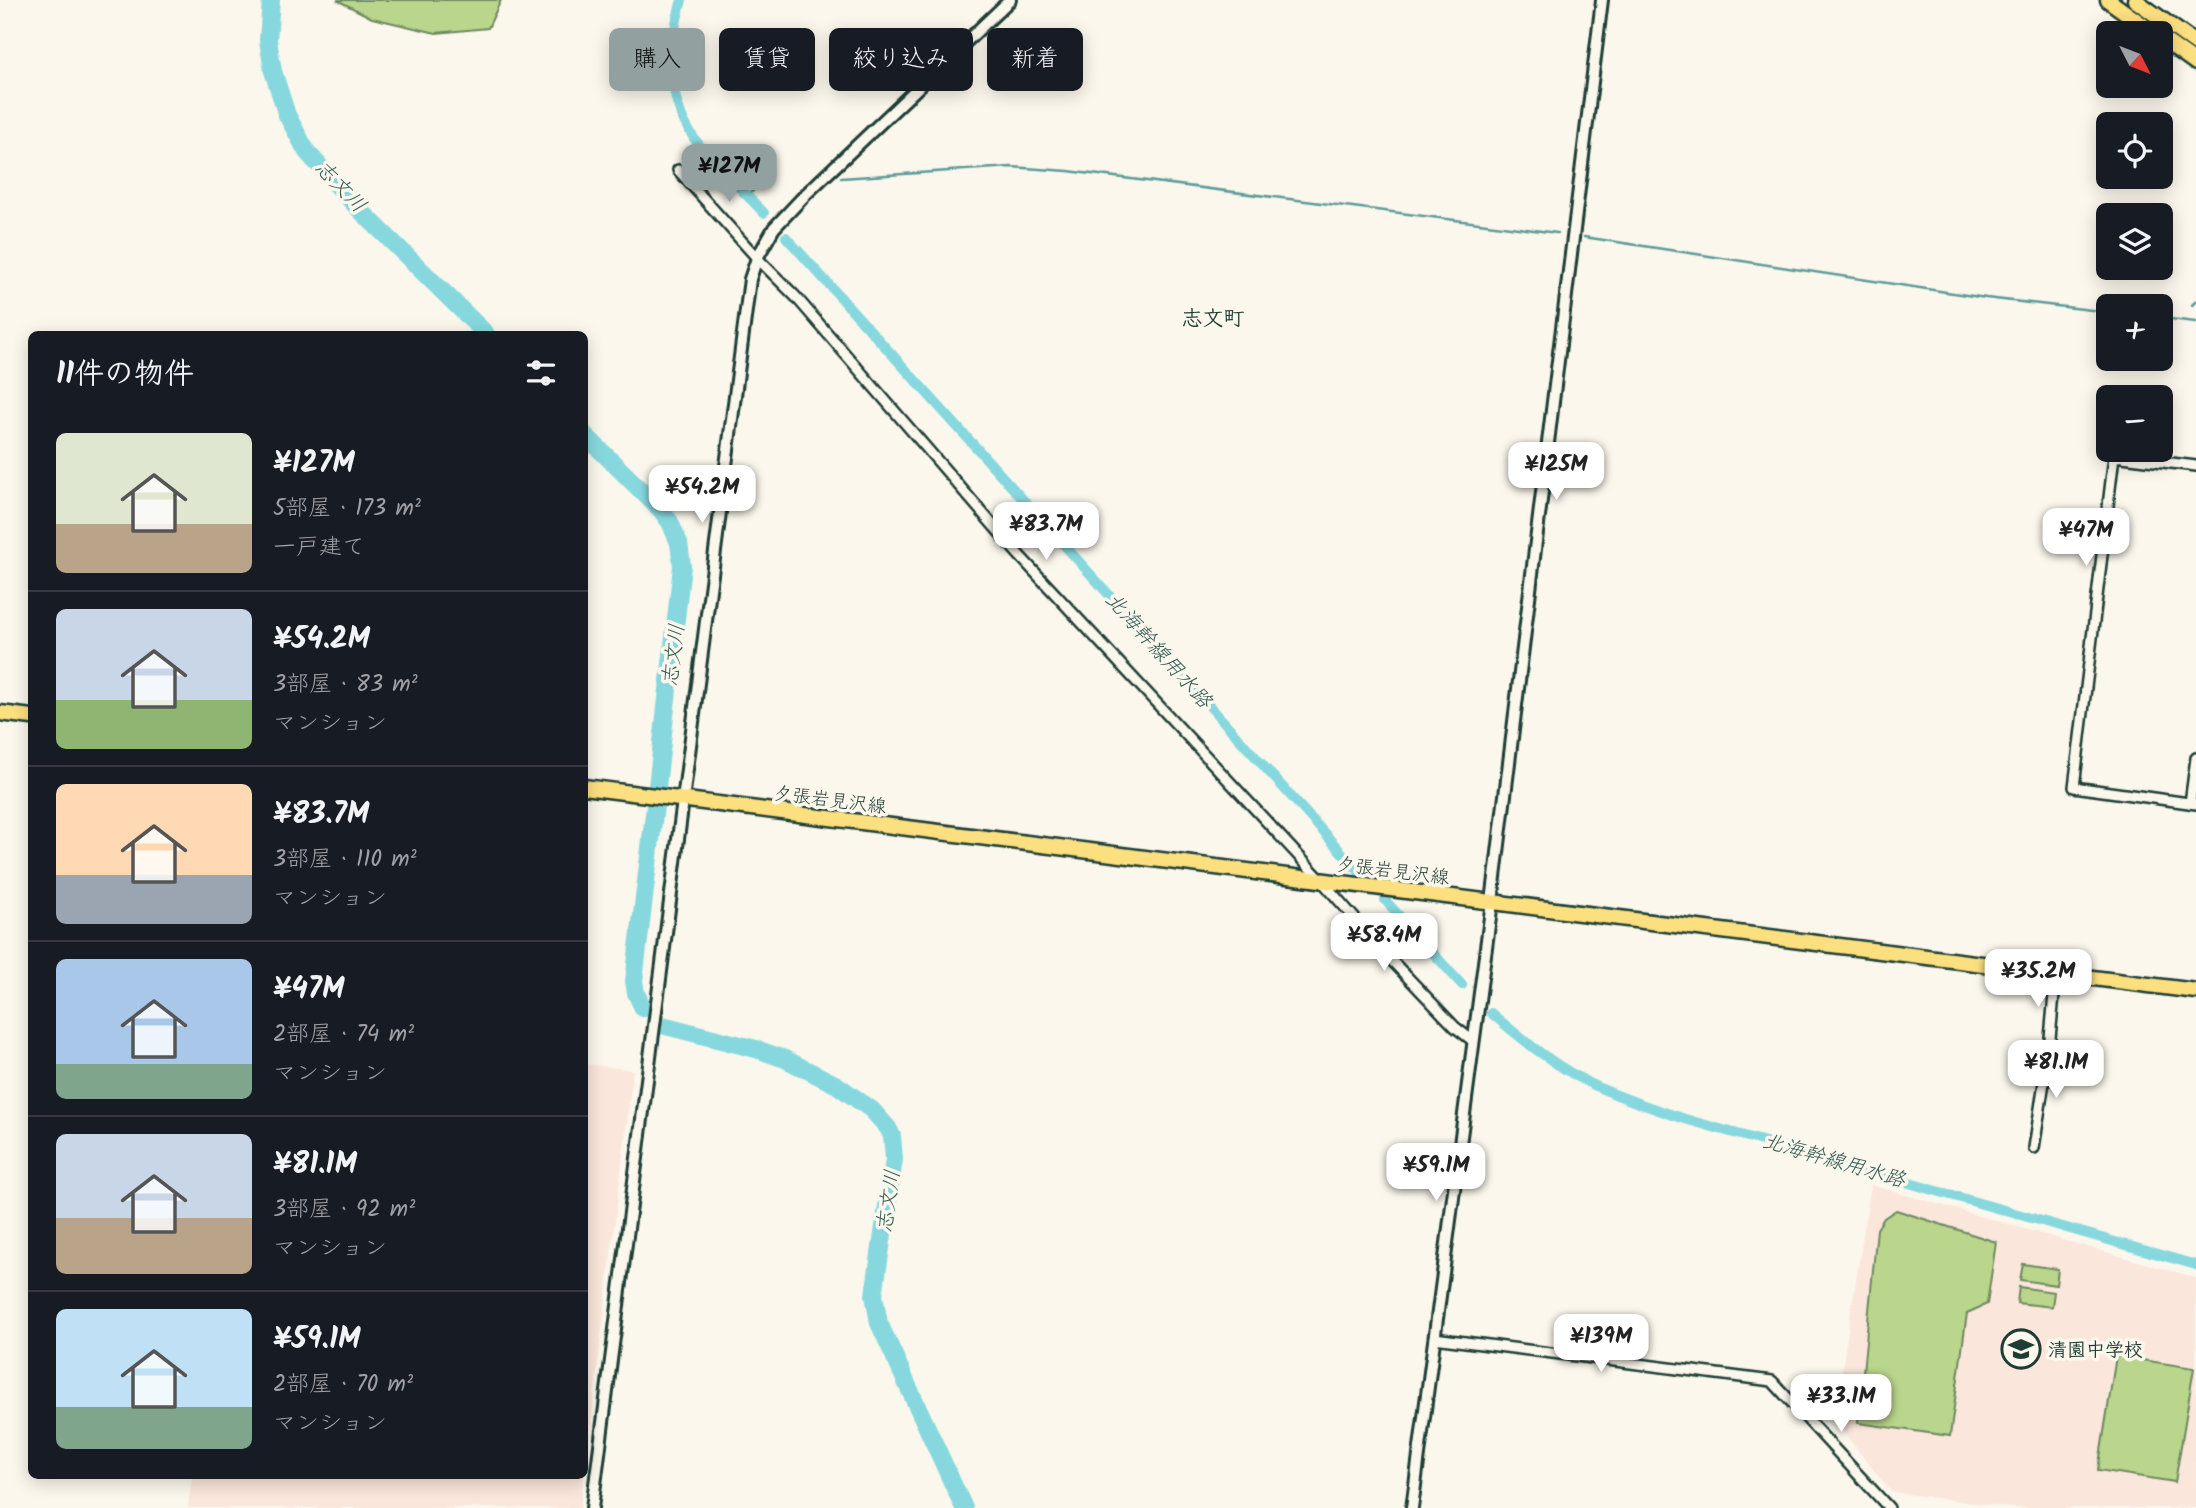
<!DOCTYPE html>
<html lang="ja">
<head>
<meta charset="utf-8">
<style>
  :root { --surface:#171b24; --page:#242831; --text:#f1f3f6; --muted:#9ea1a6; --line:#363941; --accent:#92a19f }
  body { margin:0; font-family:Kalam,"Klee One",sans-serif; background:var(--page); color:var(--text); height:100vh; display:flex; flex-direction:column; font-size:26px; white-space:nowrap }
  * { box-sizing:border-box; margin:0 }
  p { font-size:23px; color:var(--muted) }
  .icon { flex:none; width:38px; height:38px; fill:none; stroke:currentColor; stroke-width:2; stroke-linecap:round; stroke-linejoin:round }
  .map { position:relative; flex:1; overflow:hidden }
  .sheet { position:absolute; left:28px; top:331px; width:560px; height:1148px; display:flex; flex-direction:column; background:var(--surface); border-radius:10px; box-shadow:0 4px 18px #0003 }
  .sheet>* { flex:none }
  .hud { position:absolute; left:609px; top:28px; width:665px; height:63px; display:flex; gap:14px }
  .needle { width:46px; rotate:132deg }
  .controls { position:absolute; left:2096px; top:21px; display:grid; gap:14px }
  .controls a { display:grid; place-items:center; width:77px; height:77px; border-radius:10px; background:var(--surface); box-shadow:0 4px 18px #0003; font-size:35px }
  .price { position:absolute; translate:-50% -60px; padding:0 16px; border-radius:14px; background:#fff; color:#222; font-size:23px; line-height:46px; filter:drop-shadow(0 2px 4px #0008) }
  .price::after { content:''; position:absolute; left:50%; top:42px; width:21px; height:16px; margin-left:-10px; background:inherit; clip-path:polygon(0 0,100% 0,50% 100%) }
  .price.selected { background:var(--accent); color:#111 }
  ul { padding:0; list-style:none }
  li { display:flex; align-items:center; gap:21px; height:175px; padding:0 28px }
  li+li { border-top:2px solid var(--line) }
  li span { display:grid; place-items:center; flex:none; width:196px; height:140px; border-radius:10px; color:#555 }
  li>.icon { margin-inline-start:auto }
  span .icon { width:84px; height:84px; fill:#fffc; stroke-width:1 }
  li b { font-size:30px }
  h2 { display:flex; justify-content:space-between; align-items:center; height:84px; padding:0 28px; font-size:30px }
  .pill { padding:0 24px; border-radius:10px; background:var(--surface); box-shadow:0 4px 18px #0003; font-size:24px; line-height:63px }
  .pill.selected { background:var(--accent); color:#111 }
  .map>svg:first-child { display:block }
</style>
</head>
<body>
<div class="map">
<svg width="2196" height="1508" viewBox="0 0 2196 1508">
  <rect width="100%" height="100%" fill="#fbf7ec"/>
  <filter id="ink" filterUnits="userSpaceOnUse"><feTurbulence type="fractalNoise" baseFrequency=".0143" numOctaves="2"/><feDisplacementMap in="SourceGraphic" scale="14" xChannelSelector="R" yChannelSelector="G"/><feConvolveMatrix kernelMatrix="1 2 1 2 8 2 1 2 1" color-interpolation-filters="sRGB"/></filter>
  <g filter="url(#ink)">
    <g fill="#fae6db">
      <path d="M585 1064 633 1070 585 1472 584 1064Z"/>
      <path d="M1871 1185 2196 1278V1508H2011L1891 1492 1834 1420Z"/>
      <path d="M192 1475H584L580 1508H188Z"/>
    </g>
    <g fill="#bad58c" stroke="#6c8960" stroke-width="2">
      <path d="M337 0H501L488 28 436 33 372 18Z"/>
      <path d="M1896 1210 1996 1242 1987 1304 1967 1313 1950 1436 1858 1423 1877 1229 1884 1218Z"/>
      <path d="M2023 1264 2058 1269 2056 1285 2020 1280Z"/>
      <path d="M2019 1287 2054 1292 2052 1307 2017 1303Z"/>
      <path d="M2116 1356 2194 1368 2175 1482 2098 1470Z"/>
    </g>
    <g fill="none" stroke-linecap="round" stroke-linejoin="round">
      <g stroke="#5d9a9a" stroke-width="2.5">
        <path d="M841 178 1011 167 1068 171 1557 233"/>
        <path d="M747 195 753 191"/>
        <path d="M1584 237 1986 298 2109 312"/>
        <path d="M2192 305 2196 301"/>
        <path d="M2161 318 2196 322"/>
      </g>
      <g stroke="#87d8de" stroke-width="10">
        <path d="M682 0C667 49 665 104 700 146 720 169 743 191 764 213"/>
        <path d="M786 237 1363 876"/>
        <path d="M1385 900 1462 985"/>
        <path d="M1491 1013C1524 1041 1558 1069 1598 1087 1626 1100 1656 1109 1685 1119L2196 1265"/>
      </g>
      <g stroke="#87d8de" stroke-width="18">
        <path d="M271 0 268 40 273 71 287 115 307 152 356 206 486 334"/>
        <path d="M584 434 661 510 670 522 679 543 682 566 657 787"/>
        <path d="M643 1008 636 993 634 981 655 806"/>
        <path d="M662 1025 756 1049 785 1059 837 1085 872 1110 888 1128 892 1136 894 1159 874 1295 879 1323 964 1508"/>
      </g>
      <g stroke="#1f3d34" stroke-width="14">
        <g id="minor">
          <path d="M678 170 757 258 796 297 1018 554 1321 880 1394 963 1455 1027 1473 1041"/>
          <path d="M2196 466 2114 456 2074 787 2196 804"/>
          <path d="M2190 803 2196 758"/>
          <path d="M2034 1148 2049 1049 2056 973"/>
          <path d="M1434 1338 1772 1381 1889 1508"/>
        </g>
      </g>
      <g stroke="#1f3d34" stroke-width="16">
        <g id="tertiary">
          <path d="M592 1508 750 279 757 258 774 228 806 194 1010 0"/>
          <path d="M1412 1508 1492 902 1602 0"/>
        </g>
      </g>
      <g stroke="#1f3d34" stroke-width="19">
        <g id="primary">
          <path d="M0 713 32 717"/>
          <path d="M584 787 2196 991"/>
        </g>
      </g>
      <g stroke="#1f3d34" stroke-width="19">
        <g id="trunk">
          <path d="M2108 0 2154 33"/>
          <path d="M2135 0 2196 44"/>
          <path d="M2161 38 2196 63"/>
        </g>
      </g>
      <use href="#minor" stroke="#fbf7ec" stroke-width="9"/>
      <use href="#tertiary" stroke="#fbf7ec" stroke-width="10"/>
      <use href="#primary" stroke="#fce080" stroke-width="14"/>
      <use href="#trunk" stroke="#fce080" stroke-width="14"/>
    </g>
  </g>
  <defs>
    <g id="school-ring" transform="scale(2.0125)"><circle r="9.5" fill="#fbf7ec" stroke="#1f3d34" stroke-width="1.5"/><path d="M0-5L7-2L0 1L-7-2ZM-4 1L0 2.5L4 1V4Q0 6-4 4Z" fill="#1f3d34"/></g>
  </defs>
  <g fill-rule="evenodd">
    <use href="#school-ring" x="2021" y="1349"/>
  </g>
  <g text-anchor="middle" stroke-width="7" stroke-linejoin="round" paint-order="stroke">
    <g font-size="19" fill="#1f3d34" stroke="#fbf7ec">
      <text transform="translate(830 799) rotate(7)" y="7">夕張岩見沢線</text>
      <text transform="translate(1393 870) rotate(7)" y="7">夕張岩見沢線</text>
    </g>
    <g font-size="19" font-weight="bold" fill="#1f3d34" stroke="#fbf7ec" text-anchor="start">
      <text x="2048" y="1356">清園中学校</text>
    </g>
    <g font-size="21" font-style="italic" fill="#345c56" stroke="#fbf7ec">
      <text transform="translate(341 186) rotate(46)" y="7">志文川</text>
      <text transform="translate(1159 650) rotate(48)" y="7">北海幹線用水路</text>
      <text transform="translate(673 655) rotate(-83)" y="7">志文川</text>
      <text transform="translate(1834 1160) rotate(16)" y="7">北海幹線用水路</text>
      <text transform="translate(888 1201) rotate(-82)" y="7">志文川</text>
    </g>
    <g font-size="21" font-weight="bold" fill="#1f3d34" stroke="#fbf7ec">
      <text x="1213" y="325">志文町</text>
    </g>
  </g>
</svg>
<div class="controls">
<a><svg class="needle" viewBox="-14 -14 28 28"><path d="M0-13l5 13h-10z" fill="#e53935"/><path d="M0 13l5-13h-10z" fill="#9ea1a6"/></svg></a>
<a><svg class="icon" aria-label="locate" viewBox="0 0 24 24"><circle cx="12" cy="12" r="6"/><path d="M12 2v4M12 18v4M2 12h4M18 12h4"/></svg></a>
<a><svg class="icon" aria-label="layers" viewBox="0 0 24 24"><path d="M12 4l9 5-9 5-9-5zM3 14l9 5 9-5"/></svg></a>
<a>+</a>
<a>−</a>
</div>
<b class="price selected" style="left:729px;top:204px">¥127M</b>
<b class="price" style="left:1556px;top:502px">¥125M</b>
<b class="price" style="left:702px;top:525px">¥54.2M</b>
<b class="price" style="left:1046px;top:562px">¥83.7M</b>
<b class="price" style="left:2086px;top:568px">¥47M</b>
<b class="price" style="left:1384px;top:973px">¥58.4M</b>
<b class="price" style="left:2038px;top:1009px">¥35.2M</b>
<b class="price" style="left:2056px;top:1100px">¥81.1M</b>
<b class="price" style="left:1436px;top:1203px">¥59.1M</b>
<b class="price" style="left:1601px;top:1374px">¥139M</b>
<b class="price" style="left:1841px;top:1434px">¥33.1M</b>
<div class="hud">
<a class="pill selected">購入</a>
<a class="pill">賃貸</a>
<a class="pill">絞り込み</a>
<a class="pill">新着</a>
</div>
<section class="sheet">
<h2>11件の物件<svg class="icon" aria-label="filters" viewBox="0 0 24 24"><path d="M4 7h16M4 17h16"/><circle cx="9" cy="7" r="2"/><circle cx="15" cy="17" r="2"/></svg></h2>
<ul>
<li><span style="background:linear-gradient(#dfe7d0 65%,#b9a48a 0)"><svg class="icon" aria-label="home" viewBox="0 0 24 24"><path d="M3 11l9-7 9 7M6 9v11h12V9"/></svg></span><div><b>¥127M</b><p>5部屋 · 173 m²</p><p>一戸建て</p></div></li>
<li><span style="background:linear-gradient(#c9d6e8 65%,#8fb573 0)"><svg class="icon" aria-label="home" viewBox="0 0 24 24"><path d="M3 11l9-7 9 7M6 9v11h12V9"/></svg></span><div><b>¥54.2M</b><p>3部屋 · 83 m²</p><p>マンション</p></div></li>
<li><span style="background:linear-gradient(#ffd9b3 65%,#9aa5b1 0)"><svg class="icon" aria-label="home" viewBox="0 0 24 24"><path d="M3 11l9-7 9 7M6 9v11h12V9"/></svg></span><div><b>¥83.7M</b><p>3部屋 · 110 m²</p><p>マンション</p></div></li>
<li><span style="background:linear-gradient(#a9c7e8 75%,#7fa58c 0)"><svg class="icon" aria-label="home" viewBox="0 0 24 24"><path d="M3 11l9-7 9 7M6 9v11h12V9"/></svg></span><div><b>¥47M</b><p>2部屋 · 74 m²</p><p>マンション</p></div></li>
<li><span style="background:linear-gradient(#c9d6e8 60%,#b9a48a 0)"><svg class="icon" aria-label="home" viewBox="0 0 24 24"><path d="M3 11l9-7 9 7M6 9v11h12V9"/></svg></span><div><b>¥81.1M</b><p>3部屋 · 92 m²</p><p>マンション</p></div></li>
<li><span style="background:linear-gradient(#bfe0f5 70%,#7fa58c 0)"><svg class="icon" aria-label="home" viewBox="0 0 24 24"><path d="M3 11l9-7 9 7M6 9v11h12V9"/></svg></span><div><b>¥59.1M</b><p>2部屋 · 70 m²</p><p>マンション</p></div></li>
</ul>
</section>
</div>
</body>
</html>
